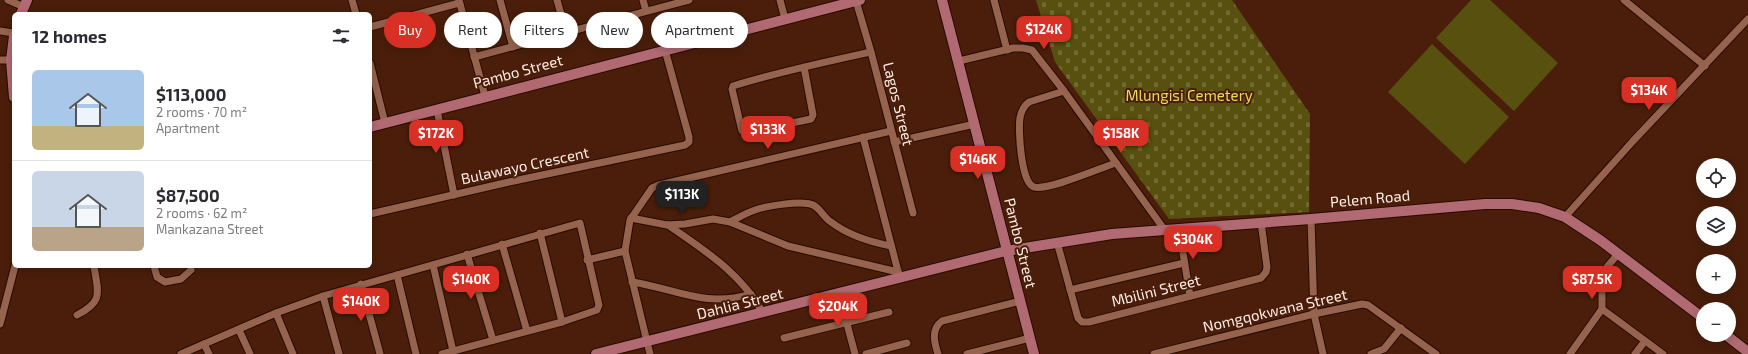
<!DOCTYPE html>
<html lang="en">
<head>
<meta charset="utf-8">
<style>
  :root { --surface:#fff; --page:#f2f2f3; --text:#2b2b33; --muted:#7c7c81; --line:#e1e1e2; --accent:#d93025 }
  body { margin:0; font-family:"Exo 2",sans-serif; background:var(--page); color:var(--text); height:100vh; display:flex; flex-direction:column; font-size:15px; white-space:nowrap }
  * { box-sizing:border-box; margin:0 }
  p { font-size:13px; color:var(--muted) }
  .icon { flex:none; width:22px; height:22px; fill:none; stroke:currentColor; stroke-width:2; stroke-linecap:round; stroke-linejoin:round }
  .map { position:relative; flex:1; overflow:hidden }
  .panel { position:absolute; left:12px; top:12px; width:360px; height:256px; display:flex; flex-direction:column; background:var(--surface); border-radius:6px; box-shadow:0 2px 10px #0003 }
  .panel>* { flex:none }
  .hud { position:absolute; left:384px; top:12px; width:380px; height:36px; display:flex; gap:8px }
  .tools { position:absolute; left:1696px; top:158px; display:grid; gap:8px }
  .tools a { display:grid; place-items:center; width:40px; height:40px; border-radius:50%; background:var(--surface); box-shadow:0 2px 10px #0003; font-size:20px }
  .price { position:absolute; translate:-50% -34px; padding:0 9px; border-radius:8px; background:var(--accent); color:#fff; font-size:13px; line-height:26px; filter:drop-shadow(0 1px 2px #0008) }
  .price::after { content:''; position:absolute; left:50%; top:24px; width:12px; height:9px; margin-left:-6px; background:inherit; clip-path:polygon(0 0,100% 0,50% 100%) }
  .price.current { background:#222; color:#fff }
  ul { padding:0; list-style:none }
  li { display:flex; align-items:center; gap:12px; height:100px; padding:0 20px }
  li+li { border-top:1px solid var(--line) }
  li span { display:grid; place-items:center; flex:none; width:112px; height:80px; border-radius:6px; color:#555 }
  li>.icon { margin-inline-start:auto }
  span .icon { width:48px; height:48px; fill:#fffc; stroke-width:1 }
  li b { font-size:17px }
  h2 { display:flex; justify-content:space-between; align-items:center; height:48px; padding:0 20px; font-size:17px }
  .pill { padding:0 14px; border-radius:18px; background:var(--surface); box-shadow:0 2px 10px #0003; font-size:14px; line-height:36px }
  .pill.current { background:var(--accent); color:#fff }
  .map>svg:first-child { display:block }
</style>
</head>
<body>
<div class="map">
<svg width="1748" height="354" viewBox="0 0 1748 354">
  <defs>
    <pattern id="cemetery-stones" width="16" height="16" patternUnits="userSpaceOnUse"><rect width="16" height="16" fill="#57500f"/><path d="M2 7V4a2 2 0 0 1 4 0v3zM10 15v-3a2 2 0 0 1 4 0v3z" fill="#706932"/></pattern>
  </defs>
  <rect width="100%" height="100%" fill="#4a1e0a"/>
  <path fill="url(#cemetery-stones)" d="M1036 0H1232L1310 114 1309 212 1169 219 1055 62Z"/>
  <g fill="#57500f">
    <path d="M1471 0H1490L1558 63 1514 111 1436 38Z"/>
    <path d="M1432 44 1509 117 1465 164 1388 92Z"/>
  </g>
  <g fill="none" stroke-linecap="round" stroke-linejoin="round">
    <g stroke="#290a00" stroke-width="9">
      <g id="street">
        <path d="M8 0 24 7"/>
        <path d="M352 0 356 14"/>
        <path d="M459 0 485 96"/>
        <path d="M500 0 513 47"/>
        <path d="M557 0 566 32"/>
        <path d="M643 0 646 11"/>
        <path d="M780 0 785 19"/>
        <path d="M994 0 1007 50"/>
        <path d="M1624 0 1705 66"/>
        <path d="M856 1 871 52 913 213"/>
        <path d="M370 27 459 3"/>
        <path d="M0 31 14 33"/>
        <path d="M474 57 689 0"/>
        <path d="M0 60H11"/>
        <path d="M959 61 1013 48H1023L1032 50 1064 91 1164 229"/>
        <path d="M370 63 385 123"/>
        <path d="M804 67 813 115 811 119 749 132 742 131 732 89 733 86C778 72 825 62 871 52"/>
        <path d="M1064 91 1029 102C1024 106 1021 111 1020 118 1018 129 1021 184 1034 187 1048 191 1100 168 1116 163"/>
        <path d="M437 110 454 195"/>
        <path d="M863 137 899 275"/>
        <path d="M894 142 975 124"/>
        <path d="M370 214 509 182 685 145 689 142V137L665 50"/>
        <path d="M1565 217 1633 141 1748 19"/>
        <path d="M631 218 667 225 685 224 713 219 730 222 788 246 898 272"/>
        <path d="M1311 219 1314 314 1323 354"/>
        <path d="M730 222C738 218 746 213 755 210 767 206 801 200 813 205 820 208 824 218 831 222 848 235 870 242 891 246"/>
        <path d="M668 225C705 251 740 272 763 313"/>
        <path d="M1179 228 1190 296"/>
        <path d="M540 233 562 322"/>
        <path d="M1057 242 1078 318 1082 322H1089L1261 278 1266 272 1267 267 1261 222"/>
        <path d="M502 244 527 331"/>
        <path d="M467 254 493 340"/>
        <path d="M587 260 625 251"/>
        <path d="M433 265 453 351"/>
        <path d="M154 266 157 277 165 282 181 279 191 270"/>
        <path d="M397 275 416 354"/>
        <path d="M632 282C677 289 704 308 751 294"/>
        <path d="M361 284 380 354"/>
        <path d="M1070 290 1184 263"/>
        <path d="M839 294 855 354"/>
        <path d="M323 296 339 354"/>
        <path d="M1602 309 1663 354"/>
        <path d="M276 313 293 354"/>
        <path d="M77 315C104 301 98 293 94 266"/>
        <path d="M0 324 15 266"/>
        <path d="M239 330 250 354"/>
        <path d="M784 338 889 312"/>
        <path d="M204 344 209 354"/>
        <path d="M181 354 276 313 323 296 580 223 599 305 597 310 562 322 442 354"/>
        <path d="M650 354 625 251 630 220 652 188 659 185 891 131"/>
        <path d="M866 354 907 343"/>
        <path d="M938 354C934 342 931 329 942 321L1020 301"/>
        <path d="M967 354 1030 338"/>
        <path d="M1154 354 1314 314 1362 304 1368 305 1436 354"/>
        <path d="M1371 354 1384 349 1401 328"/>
        <path d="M1570 354 1602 309V276L1607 267 1618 254"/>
        <path d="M1635 354 1645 341"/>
      </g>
    </g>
    <g stroke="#290a00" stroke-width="12">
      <g id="secondary">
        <path d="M942 0 1034 354"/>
        <path d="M21 14 27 0"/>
        <path d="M14 36 11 60 14 97"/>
        <path d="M370 127 860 0"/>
        <path d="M1726 335 1748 352"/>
        <path d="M596 354 1006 251 1112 234 1311 219 1485 204H1512L1539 208 1565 217 1600 240 1703 318"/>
      </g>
    </g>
    <use href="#street" stroke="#95634e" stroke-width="7"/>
    <use href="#secondary" stroke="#b16a72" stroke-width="10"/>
  </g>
  <g text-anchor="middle" stroke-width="4" stroke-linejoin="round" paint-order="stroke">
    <g font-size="15" fill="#feece5" stroke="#4a1e0a">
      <text transform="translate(518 72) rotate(-15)" y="5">Pambo Street</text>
      <text transform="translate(898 104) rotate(76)" y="5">Lagos Street</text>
      <text transform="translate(525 166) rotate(-12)" y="5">Bulawayo Crescent</text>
      <text transform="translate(1370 199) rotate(-5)" y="5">Pelem Road</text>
      <text transform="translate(1020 243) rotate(76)" y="5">Pambo Street</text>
      <text transform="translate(1156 291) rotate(-14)" y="5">Mbilini Street</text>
      <text transform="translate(740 304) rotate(-14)" y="5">Dahlia Street</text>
      <text transform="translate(1275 311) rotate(-13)" y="5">Nomgqokwana Street</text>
    </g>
    <g font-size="15" fill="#e8db58" stroke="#4a1e0a">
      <text x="1189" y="101">Mlungisi Cemetery</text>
    </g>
  </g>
</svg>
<div class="tools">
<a><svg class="icon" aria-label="locate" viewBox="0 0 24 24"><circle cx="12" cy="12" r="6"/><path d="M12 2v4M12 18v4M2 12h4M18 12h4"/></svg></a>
<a><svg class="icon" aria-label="layers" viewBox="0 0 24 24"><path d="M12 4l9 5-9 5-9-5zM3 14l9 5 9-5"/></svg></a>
<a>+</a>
<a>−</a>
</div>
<b class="price" style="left:1044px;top:50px">$124K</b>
<b class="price" style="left:1649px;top:111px">$134K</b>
<b class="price" style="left:768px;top:150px">$133K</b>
<b class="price" style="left:436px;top:154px">$172K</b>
<b class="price" style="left:1121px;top:154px">$158K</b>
<b class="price" style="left:978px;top:180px">$146K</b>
<b class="price current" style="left:682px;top:215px">$113K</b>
<b class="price" style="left:1193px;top:260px">$304K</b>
<b class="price" style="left:471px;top:300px">$140K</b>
<b class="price" style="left:1592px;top:300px">$87.5K</b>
<b class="price" style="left:361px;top:322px">$140K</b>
<b class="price" style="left:838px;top:327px">$204K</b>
<div class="hud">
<a class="pill current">Buy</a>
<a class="pill">Rent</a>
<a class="pill">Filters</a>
<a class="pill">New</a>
<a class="pill">Apartment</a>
</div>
<section class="panel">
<h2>12 homes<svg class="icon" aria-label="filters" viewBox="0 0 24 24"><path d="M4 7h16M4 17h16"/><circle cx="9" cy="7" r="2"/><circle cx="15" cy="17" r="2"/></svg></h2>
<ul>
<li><span style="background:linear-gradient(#a9c7e8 70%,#c2b280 0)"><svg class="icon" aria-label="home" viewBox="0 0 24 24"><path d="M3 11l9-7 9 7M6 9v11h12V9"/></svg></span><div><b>$113,000</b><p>2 rooms · 70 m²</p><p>Apartment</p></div></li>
<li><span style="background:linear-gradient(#c9d6e8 70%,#b9a48a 0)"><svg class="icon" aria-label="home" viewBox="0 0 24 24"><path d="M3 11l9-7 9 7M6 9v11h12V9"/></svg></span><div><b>$87,500</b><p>2 rooms · 62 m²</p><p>Mankazana Street</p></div></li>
</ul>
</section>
</div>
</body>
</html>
